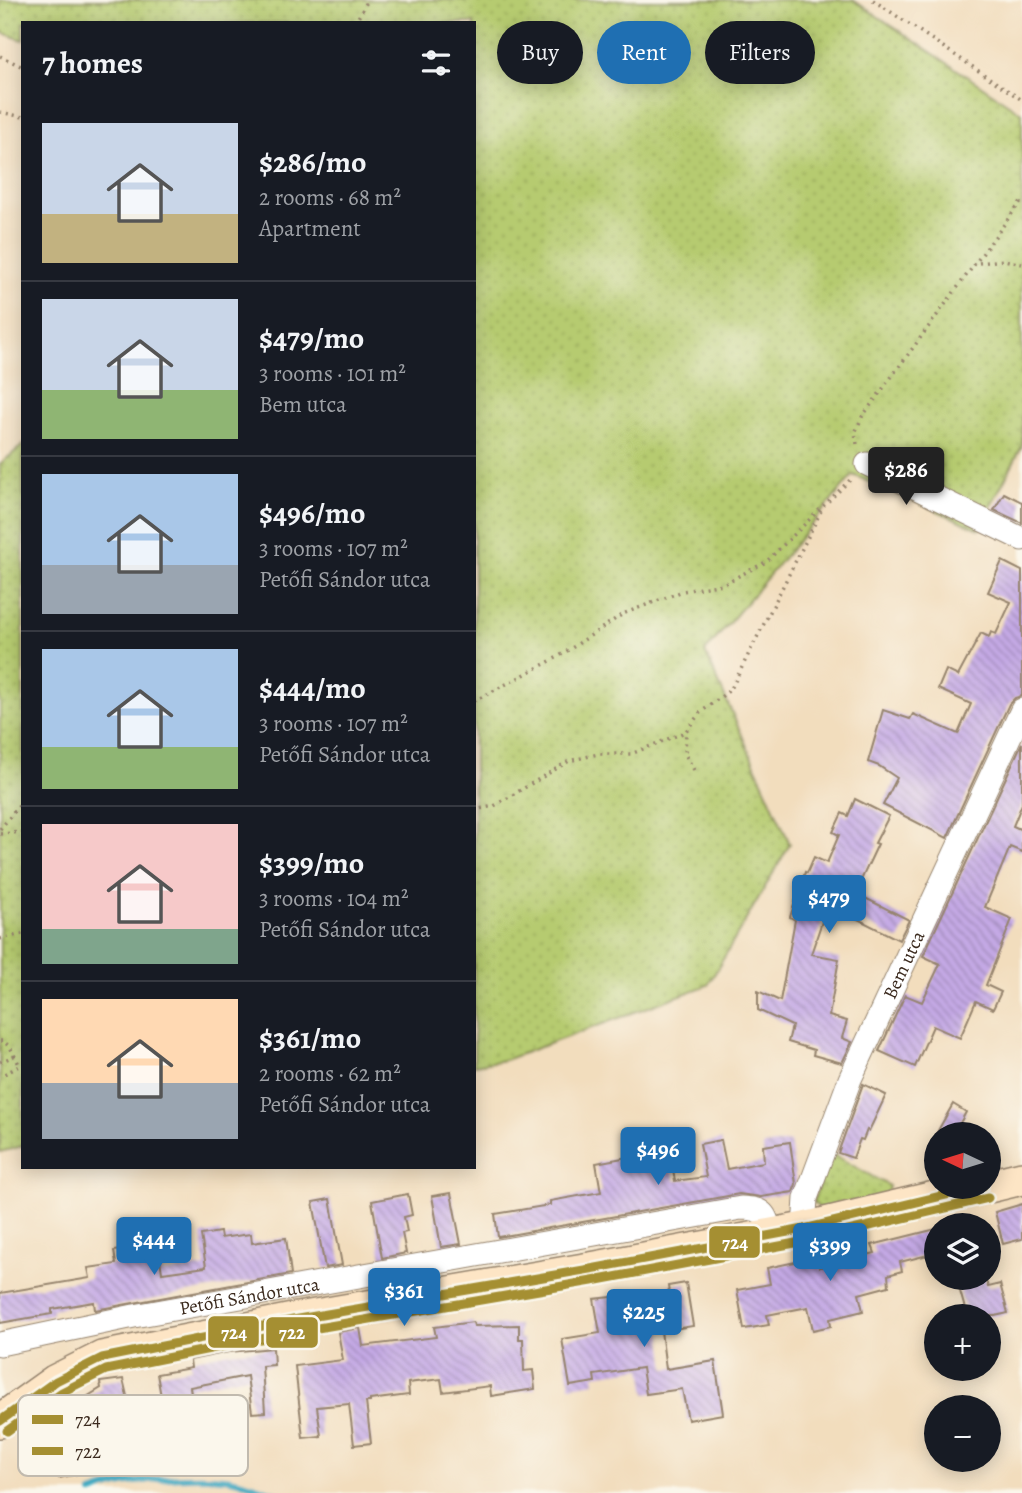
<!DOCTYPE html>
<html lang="en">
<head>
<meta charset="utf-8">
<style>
  :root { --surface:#171b24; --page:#20242c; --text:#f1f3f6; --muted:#9ea1a6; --line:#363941; --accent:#1f6fb2 }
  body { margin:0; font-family:Alegreya,serif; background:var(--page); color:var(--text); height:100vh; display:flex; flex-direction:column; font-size:26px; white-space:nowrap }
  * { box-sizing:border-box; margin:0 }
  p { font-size:23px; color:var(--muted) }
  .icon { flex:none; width:38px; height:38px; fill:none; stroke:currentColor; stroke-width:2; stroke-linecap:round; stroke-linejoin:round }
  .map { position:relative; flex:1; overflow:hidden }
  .details { position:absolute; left:21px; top:21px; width:455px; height:1148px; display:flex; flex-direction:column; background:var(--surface); border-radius:0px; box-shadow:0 4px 18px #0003 }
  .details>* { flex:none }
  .guide { position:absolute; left:497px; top:21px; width:420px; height:63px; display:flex; gap:14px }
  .needle { width:46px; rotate:274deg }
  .tools { position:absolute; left:924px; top:1122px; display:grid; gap:14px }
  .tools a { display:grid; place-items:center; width:77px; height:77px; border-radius:50%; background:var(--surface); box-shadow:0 4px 18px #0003; font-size:35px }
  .price { position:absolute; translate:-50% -60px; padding:0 16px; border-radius:7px; background:var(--accent); color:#fff; font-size:23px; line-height:46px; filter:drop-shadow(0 2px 4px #0008) }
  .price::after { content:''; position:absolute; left:50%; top:42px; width:21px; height:16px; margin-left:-10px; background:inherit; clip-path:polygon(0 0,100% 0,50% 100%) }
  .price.current { background:#222; color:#fff }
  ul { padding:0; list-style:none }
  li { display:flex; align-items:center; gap:21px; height:175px; padding:0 21px }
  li+li { border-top:2px solid var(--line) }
  li span { display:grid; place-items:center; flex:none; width:196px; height:140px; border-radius:0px; color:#555 }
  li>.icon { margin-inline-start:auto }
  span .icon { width:84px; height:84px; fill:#fffc; stroke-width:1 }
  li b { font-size:30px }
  h2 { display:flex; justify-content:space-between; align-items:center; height:84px; padding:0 21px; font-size:30px }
  .pill { padding:0 24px; border-radius:32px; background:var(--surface); box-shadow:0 4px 18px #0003; font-size:24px; line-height:63px }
  .pill.current { background:var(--accent); color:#fff }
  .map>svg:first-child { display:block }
</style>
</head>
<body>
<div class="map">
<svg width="1022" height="1493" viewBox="0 0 1022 1493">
  <defs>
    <pattern id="grass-dots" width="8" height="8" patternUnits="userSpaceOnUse" patternTransform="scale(1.75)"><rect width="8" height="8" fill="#b6cb6f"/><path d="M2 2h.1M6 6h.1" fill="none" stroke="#9dae60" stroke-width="1.8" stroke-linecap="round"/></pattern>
    <pattern id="building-back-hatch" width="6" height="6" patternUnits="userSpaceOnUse" patternTransform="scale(1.75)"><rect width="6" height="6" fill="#c4a9e5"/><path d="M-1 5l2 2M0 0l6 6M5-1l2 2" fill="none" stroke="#a08ab9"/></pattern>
  </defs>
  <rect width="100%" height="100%" fill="#fbf7ec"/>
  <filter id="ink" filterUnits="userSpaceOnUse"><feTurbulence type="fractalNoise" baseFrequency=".0143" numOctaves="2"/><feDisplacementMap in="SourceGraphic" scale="14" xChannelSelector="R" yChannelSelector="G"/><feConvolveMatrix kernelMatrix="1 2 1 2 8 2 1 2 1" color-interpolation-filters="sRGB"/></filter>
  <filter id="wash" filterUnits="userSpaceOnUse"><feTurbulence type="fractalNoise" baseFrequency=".00686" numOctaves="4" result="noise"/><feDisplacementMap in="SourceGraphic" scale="28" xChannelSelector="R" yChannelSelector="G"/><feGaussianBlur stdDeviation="1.57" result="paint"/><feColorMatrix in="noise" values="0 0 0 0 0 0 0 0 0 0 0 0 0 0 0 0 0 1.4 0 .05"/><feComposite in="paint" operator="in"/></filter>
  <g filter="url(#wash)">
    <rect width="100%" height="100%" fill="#f2ddbd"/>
    <g fill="url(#grass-dots)" stroke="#787a46" stroke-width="2">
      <path d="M0 0H853L1022 113V446L979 529 853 475 705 652 790 844 708 985 505 1060 474 1065V23H23V40L0 32Z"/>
      <path d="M23 445V1146L0 1152V464Z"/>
      <path d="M831 1153 889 1186 886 1200 822 1211 813 1202Z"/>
    </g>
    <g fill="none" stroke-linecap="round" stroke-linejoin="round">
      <path stroke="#41a9c1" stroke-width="6" d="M92 1493C126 1480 187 1474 223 1478 240 1479 259 1488 276 1493"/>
    </g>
    <g id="blocks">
      <g fill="url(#building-back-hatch)">
        <path d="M1004 493 1022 502V523L994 510Z"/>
        <path d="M1002 561 1022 571V696L1015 698 1009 704 947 838 883 805 897 778 879 766 868 762 883 710 910 719 913 714 958 734 971 704 938 689 946 670 958 676 981 633 989 637 991 632 996 634 1011 602 988 592Z"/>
        <path d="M1022 743V804L1013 826 1022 830V852L1010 847 985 907 1012 919 986 985 1001 992 993 1009 976 1001 960 1038 933 1026 915 1067 879 1051 905 995 922 1002 940 964 923 956Z"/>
        <path d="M855 799 889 816 875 843 878 844 855 893 909 920 899 940 828 904 811 954 839 959 829 1016 847 1021 842 1038 852 1042 842 1063 813 1055 814 1050 788 1042 792 1026 758 1010V991L780 1001 795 920 790 917 805 872 807 873 814 857 827 863 839 835 833 832 842 813 848 816Z"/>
        <path d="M863 1084 886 1095 869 1131 867 1130 863 1140 860 1139 853 1158 838 1153Z"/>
        <path d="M953 1104 966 1112 954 1134H936Z"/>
        <path d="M668 1140 675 1181 706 1177 700 1144 721 1140 727 1169 764 1162 763 1146 790 1142 796 1184 793 1192 761 1197 739 1194 498 1237 495 1214 550 1205V1201L601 1192 596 1163 649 1153 647 1143Z"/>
        <path d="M451 1193 461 1244 441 1247 432 1196Z"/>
        <path d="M408 1194 412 1215 404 1217 407 1232 402 1233 406 1253 382 1258 372 1201Z"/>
        <path d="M330 1199 342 1265 325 1268 313 1202Z"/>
        <path d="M1022 1204V1239L1003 1244 995 1212Z"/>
        <path d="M936 1229V1253L900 1262 902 1271 888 1275 889 1286 859 1294 863 1311 830 1319 831 1326 813 1330 808 1307 767 1315 769 1325 744 1329 737 1290 770 1284 767 1268 819 1257 820 1267 875 1253 872 1245Z"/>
        <path d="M220 1232 221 1238 251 1234 252 1243 286 1238 291 1274 95 1310 94 1302 52 1309V1314L0 1323V1293L90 1278 88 1268 116 1264 114 1251 147 1246 148 1254 159 1252 162 1273 206 1267 201 1235Z"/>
        <path d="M980 1278H985L988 1287 1000 1284 1008 1313 995 1316H967L958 1284Z"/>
        <path d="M686 1283 693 1326 661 1331 666 1369 715 1361 723 1414 688 1420 682 1389 646 1394 642 1368 594 1375 595 1382 570 1386 562 1339 600 1333 594 1299 621 1296V1299L669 1293 668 1286Z"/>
        <path d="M473 1322 474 1326 519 1325V1339H523L524 1371 533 1370 535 1389 491 1396 490 1386 443 1392 441 1379 408 1383 409 1395 370 1400V1402H366L371 1443 354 1445 349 1404 317 1407 321 1436 303 1438 295 1366 343 1360 338 1332 360 1328 363 1346 436 1337 434 1327Z"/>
        <path d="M273 1348 274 1365 262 1366 265 1412 252 1413 247 1376 190 1387 195 1421 185 1423 187 1432 168 1436 157 1374 191 1368 190 1360 229 1352Z"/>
        <path d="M123 1379 130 1409 124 1410 130 1446 110 1448V1442L78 1446 82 1473 59 1478 51 1419 101 1388 100 1382Z"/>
      </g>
    </g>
  </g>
  <g filter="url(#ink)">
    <use href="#blocks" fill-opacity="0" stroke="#96846e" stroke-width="2"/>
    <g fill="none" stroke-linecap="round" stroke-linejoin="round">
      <g stroke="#96846e" stroke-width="25">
        <g id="street">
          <path d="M867 464 1022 539"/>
          <path id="s1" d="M804 1229 806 1198 850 1079 1022 710"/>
          <path id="s2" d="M0 1344 134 1316 741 1208C765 1209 765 1213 771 1235"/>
        </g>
      </g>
      <g stroke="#96846e" stroke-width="36">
        <g id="secondary">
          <path d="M989 1186 1022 1178"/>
          <path d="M0 1421 56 1381 102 1358 298 1319 596 1268 804 1229 985 1186"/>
        </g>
      </g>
      <g stroke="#96846e" stroke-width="3.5" stroke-dasharray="2 5" stroke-linecap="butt">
        <path d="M873 0 1022 100"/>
        <path d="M355 23 368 0"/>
        <path d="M0 56 23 67"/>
        <path d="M0 112 23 117"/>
        <path d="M979 263 1004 260 1022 264"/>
        <path d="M857 444 855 433 862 417 1022 200"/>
        <path d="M474 701 558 657 623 614 683 591 723 584 766 562 852 478"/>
        <path d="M694 770 685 754 686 731 700 713 731 689 821 511"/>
        <path d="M474 810 494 806 569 761 598 754H631L685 732"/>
        <path d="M0 829 23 801"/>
        <path d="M0 834 23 832"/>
        <path d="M0 939 23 934"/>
        <path d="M0 1041H3L10 1047 20 1066 0 1076"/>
        <path d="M0 1062 14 1056"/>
      </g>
      <use href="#street" stroke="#fff" stroke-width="23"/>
      <use href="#secondary" stroke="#fde5c5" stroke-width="33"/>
      <g stroke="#fbf7ec" stroke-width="14">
        <path id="bus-1" d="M0 1421 56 1381 102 1358 298 1319 596 1268 804 1229 983 1186"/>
      </g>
      <g stroke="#fbf7ec" stroke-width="14">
        <path id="bus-2" d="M7 1431 62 1392 106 1370 300 1331 598 1280 806 1241 988 1198"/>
      </g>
      <use href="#bus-1" stroke="#a58f32" stroke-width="9"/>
      <use href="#bus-2" stroke="#a58f32" stroke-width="9"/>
    </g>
  </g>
  <g text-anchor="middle" stroke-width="7" stroke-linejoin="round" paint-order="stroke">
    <g font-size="19" fill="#3b2a1e" stroke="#fbf7ec">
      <text dy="7" stroke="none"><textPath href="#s1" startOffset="284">Bem utca</textPath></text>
      <text dy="7" stroke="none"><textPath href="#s2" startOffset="254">Petőfi Sándor utca</textPath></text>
    </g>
  </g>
  <rect x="18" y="1395" width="230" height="81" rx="10" fill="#fbf7ec" stroke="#c1baae" stroke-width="2"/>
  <rect x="32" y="1415" width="31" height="9" fill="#a58f32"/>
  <rect x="32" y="1447" width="31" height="8" fill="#a58f32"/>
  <g font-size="19" fill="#3b2a1e">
    <text x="75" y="1426">724</text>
    <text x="75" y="1458">722</text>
  </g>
  <g stroke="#fbf7ec" stroke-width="2.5">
    <rect x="708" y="1225" width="53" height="34" rx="7" fill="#a58f32"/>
    <rect x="207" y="1315" width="53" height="34" rx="7" fill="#a58f32"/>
    <rect x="265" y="1316" width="54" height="33" rx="7" fill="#a58f32"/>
  </g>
  <g font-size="19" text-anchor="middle" font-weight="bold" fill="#fff">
    <text x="735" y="1249">724</text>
    <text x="234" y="1339">724</text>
    <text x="292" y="1339">722</text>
  </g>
</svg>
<div class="tools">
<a><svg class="needle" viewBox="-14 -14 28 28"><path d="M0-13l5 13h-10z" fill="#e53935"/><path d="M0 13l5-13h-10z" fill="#9ea1a6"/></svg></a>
<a><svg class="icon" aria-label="layers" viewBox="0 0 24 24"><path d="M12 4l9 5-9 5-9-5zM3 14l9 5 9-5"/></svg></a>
<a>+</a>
<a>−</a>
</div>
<b class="price current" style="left:906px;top:507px">$286</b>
<b class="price" style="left:829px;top:935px">$479</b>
<b class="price" style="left:658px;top:1187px">$496</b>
<b class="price" style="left:154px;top:1277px">$444</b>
<b class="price" style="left:830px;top:1283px">$399</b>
<b class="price" style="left:404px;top:1328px">$361</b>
<b class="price" style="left:644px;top:1349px">$225</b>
<div class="guide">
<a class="pill">Buy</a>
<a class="pill current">Rent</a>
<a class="pill">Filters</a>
</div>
<section class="details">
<h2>7 homes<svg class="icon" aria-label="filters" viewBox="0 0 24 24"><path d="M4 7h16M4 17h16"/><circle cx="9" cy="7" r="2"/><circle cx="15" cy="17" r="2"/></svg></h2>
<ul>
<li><span style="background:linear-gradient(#c9d6e8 65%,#c2b280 0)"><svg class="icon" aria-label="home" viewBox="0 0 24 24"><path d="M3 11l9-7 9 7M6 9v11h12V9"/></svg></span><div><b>$286/mo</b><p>2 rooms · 68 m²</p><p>Apartment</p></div></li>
<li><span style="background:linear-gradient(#c9d6e8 65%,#8fb573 0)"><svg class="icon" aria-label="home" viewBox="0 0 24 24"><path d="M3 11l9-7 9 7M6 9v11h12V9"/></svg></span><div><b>$479/mo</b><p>3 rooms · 101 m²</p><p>Bem utca</p></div></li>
<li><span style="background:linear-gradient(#a9c7e8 65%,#9aa5b1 0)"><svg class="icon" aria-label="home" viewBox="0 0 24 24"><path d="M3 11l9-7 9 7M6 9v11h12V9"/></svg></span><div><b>$496/mo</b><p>3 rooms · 107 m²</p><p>Petőfi Sándor utca</p></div></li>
<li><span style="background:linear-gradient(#a9c7e8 70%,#8fb573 0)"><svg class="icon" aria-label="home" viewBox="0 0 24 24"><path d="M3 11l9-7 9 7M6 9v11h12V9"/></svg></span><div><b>$444/mo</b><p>3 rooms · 107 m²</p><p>Petőfi Sándor utca</p></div></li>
<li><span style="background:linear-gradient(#f6c9c9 75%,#7fa58c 0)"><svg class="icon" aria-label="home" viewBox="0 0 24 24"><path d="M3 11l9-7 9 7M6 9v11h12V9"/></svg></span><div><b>$399/mo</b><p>3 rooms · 104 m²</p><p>Petőfi Sándor utca</p></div></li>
<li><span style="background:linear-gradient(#ffd9b3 60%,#9aa5b1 0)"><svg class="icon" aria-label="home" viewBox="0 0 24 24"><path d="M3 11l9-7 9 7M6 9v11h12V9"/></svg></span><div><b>$361/mo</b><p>2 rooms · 62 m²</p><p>Petőfi Sándor utca</p></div></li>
</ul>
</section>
</div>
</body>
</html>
